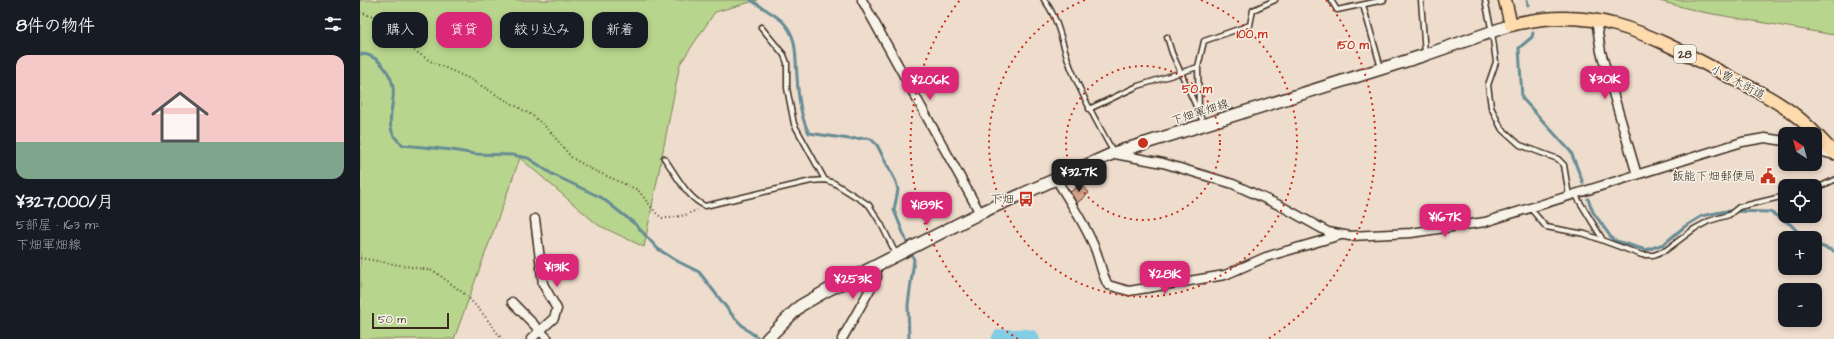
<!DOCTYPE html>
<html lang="ja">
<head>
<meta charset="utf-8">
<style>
  :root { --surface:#171b24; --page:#242831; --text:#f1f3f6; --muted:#9ea1a6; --accent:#db2777 }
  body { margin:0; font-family:"Architects Daughter","Klee One",sans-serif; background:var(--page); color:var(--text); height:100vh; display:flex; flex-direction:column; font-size:15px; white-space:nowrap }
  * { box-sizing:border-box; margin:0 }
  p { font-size:13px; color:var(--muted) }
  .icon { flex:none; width:22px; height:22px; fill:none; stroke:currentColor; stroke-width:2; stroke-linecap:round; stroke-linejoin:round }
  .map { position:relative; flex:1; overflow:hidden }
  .details { display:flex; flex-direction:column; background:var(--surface); width:360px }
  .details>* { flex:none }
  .guide { position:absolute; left:12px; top:12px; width:380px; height:36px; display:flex; gap:8px }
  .needle { width:26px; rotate:324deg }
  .buttons { position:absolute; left:1418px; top:127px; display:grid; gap:8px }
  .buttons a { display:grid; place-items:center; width:44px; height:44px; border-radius:8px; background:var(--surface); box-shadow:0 2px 6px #0003; font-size:20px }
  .scale { position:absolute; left:12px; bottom:10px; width:77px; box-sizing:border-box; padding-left:4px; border:2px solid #3b2a1e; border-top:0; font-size:11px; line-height:14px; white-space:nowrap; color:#3b2a1e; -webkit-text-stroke:3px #f7f3e8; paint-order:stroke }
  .price { position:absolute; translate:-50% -34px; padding:0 9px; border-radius:8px; background:var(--accent); color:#fff; font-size:13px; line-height:26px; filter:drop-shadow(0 1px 2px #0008) }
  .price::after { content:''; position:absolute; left:50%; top:24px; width:12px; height:9px; margin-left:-6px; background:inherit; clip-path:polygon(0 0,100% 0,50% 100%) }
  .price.current { background:#222; color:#fff }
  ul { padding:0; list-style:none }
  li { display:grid; align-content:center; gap:8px; height:212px; padding:0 16px }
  li span { display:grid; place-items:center; height:124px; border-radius:12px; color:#555 }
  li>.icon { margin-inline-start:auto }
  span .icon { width:72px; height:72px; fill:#fffc; stroke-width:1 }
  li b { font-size:17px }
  h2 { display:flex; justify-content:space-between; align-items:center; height:48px; padding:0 16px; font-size:17px }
  .chip { padding:0 14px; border-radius:12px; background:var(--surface); box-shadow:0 2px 6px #0003; font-size:14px; line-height:36px }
  .chip.current { background:var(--accent); color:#fff }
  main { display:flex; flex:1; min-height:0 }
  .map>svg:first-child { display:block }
</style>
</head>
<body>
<main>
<section class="details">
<h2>8件の物件<svg class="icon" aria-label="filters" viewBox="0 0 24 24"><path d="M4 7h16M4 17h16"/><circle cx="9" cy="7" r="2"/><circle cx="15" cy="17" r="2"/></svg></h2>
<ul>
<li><span style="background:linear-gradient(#f6c9c9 70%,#7fa58c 0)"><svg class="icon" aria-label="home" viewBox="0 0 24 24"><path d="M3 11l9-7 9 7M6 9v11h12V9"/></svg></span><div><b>¥327,000/月</b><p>5部屋 · 163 m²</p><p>下畑軍畑線</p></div></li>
</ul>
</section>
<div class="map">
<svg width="1474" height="339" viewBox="0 0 1474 339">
  <rect width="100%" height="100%" fill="#eedccc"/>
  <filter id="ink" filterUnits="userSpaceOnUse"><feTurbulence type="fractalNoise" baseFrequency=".025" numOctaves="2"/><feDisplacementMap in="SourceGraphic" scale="8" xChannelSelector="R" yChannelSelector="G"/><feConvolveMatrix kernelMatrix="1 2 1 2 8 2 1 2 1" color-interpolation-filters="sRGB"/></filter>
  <g filter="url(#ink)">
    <g fill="#b8d58d" stroke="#7a8056">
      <path d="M0 0H398L355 12 320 64 284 247 238 225 160 158 94 339H0Z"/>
      <path d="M1295 0H1474V35L1342 12Z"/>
    </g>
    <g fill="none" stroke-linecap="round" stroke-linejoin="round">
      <g stroke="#668c95" stroke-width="3">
        <path d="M391 0C401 7 413 13 422 21 438 36 435 56 437 76 438 94 440 117 449 133L489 139 506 138 511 139 517 145 536 182 538 190 534 210 554 260 548 305 549 339"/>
        <path d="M1167 0 1168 5"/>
        <path d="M1173 33 1172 37 1159 48 1162 98 1211 152 1223 183"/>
        <path d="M0 54C4 54 9 55 12 57 22 61 32 77 33 87 36 107 20 129 43 145L92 150 115 154 152 155 168 158 192 174 242 198 275 224 298 249 317 261 339 272 373 316 387 330 400 339"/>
        <path d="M1228 199 1233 212 1253 240 1286 250 1304 244 1324 227 1342 216 1366 211 1410 212 1430 224 1444 238"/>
        <path d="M1455 244 1474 251"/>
      </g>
      <path stroke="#83cde4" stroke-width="19" d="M641 339 664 338 670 339"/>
    </g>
    <path fill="#d8a58c" stroke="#3b2a1e" d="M722 184 729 193 717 203 710 192Z"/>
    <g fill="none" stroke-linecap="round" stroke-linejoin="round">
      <g stroke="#3b2a1e" stroke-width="7">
        <g id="lane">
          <path d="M684 0C699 18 702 46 711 68 723 98 738 125 754 153"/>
          <path d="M971 0 977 10 1024 0"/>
          <path d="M1061 0 1065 54"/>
          <path d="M1125 0 1132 32 1136 62 1128 85 1131 107 1141 128 1160 145 1198 159 1204 165 1209 196"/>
          <path d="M1003 5 1021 68"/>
          <path d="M401 27 424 55 427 63V88L434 124 465 180"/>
          <path d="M807 37 812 53 844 124"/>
          <path d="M729 109 778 86 838 67"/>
          <path d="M839 111 838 67 844 41 890 25 893 10 915 0"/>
          <path d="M304 158C316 174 326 197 345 206L451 181 465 180 474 183 509 205 521 224 536 254"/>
          <path d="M1455 189 1474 180"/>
          <path d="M1215 194 1243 240"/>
          <path d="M1170 208 1186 227 1225 234 1282 255H1294L1306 250 1334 229 1349 221 1369 215 1379 207 1425 196"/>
        </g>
      </g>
      <g stroke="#3b2a1e" stroke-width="11">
        <g id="street">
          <path d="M502 0 620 213"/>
          <path d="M1236 20 1241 52 1277 175"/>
          <path d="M1455 150 1474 155"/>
          <path d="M755 154 803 163 873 184 921 206 968 232 990 236 1051 233 1125 222 1382 142 1405 138 1425 141"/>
          <path d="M696 179C709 200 723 221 733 244 740 258 740 271 748 285L769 291 865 275 906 257 981 235"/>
          <path d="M152 302 188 339"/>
          <path d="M171 339 194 318 197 309 183 284 175 219"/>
          <path d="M482 339 517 277 516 265"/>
        </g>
      </g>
      <g stroke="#3b2a1e" stroke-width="14">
        <path id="secondary" d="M407 339 440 306 466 291 620 213 754 153 1065 55 1151 25"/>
      </g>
      <g stroke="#3b2a1e" stroke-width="15">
        <path id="primary" d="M1145 0 1151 25C1231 4 1285 32 1353 68 1382 84 1414 97 1440 119 1452 129 1463 142 1474 153"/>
      </g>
      <g stroke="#3b2a1e" stroke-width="2" stroke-dasharray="1 3" stroke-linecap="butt">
        <path d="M0 12 24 21 42 42 70 61 108 78 173 116 187 128 212 158 231 169 278 190 296 213 302 218H310L325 215 337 210"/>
        <path d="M0 258 74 271 106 295 124 315 142 339"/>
      </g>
      <use href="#lane" stroke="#f7f3e8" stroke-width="4"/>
      <use href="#street" stroke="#f7f3e8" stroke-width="8"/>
      <use href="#secondary" stroke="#f7f3e8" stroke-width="11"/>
      <use href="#primary" stroke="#fedbac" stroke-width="12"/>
    </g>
  </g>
  <g fill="none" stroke="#c8321e" stroke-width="2" stroke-dasharray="2 4">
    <circle cx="783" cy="143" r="77"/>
    <path d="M841 0A154 154 0 1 1 725 0"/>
    <path d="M658 339A232 232 0 0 1 600 0M966 0A232 232 0 0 1 908 339"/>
  </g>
  <defs>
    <g id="civic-bare" transform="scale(1.2)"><path d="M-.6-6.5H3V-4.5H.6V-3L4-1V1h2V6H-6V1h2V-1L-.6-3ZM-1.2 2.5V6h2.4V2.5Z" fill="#c8321e" stroke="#f7f3e8" stroke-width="2.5" paint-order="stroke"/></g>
    <g id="bus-bare" transform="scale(1.2)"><path d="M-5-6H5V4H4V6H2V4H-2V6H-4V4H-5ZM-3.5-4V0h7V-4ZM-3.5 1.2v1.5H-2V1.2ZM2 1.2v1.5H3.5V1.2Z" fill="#c8321e" stroke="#f7f3e8" stroke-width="2.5" paint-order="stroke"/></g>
  </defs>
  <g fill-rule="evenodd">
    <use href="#civic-bare" x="1408" y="176"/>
    <use href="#bus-bare" x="666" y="199"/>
  </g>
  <g text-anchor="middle" stroke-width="3" stroke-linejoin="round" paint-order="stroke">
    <rect fill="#f7f3e8" stroke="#73665b" stroke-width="1" x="1314" y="45" width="22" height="18" rx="3"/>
    <g font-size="11" font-weight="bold" fill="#3b2a1e">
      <text x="1325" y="58">28</text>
    </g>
    <g font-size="12" fill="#3b2a1e" stroke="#f7f3e8">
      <text transform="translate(1378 82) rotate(28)" y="4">小曽木街道</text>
      <text transform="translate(840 112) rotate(-18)" y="4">下畑軍畑線</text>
    </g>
    <g font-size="12" fill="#3b2a1e" stroke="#f7f3e8" text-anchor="end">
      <text x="1396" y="180">飯能下畑郵便局</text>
      <text x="654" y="203">下畑</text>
    </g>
  </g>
  <circle cx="783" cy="143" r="6" fill="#c8321e" stroke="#f7f3e8" stroke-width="2"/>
  <g font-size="12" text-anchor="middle" font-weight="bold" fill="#c8321e" stroke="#f7f3e8" stroke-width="3" stroke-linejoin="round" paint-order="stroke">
    <text x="892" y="38">100 m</text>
    <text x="993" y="49">150 m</text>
    <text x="837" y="93">50 m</text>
  </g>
</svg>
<div class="buttons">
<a><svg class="needle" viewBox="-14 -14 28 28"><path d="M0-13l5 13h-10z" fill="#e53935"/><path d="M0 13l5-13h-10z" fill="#9ea1a6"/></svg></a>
<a><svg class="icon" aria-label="locate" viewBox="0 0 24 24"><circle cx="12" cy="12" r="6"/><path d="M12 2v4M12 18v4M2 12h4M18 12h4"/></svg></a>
<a>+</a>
<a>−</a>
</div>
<div class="scale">50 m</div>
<b class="price" style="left:1245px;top:100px">¥301K</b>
<b class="price" style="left:570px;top:101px">¥206K</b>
<b class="price current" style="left:719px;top:193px">¥327K</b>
<b class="price" style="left:567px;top:226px">¥189K</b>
<b class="price" style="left:1085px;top:238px">¥167K</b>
<b class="price" style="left:197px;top:288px">¥131K</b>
<b class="price" style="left:805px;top:295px">¥281K</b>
<b class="price" style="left:493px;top:300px">¥253K</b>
<div class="guide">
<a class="chip">購入</a>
<a class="chip current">賃貸</a>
<a class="chip">絞り込み</a>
<a class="chip">新着</a>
</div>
</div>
</main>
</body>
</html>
